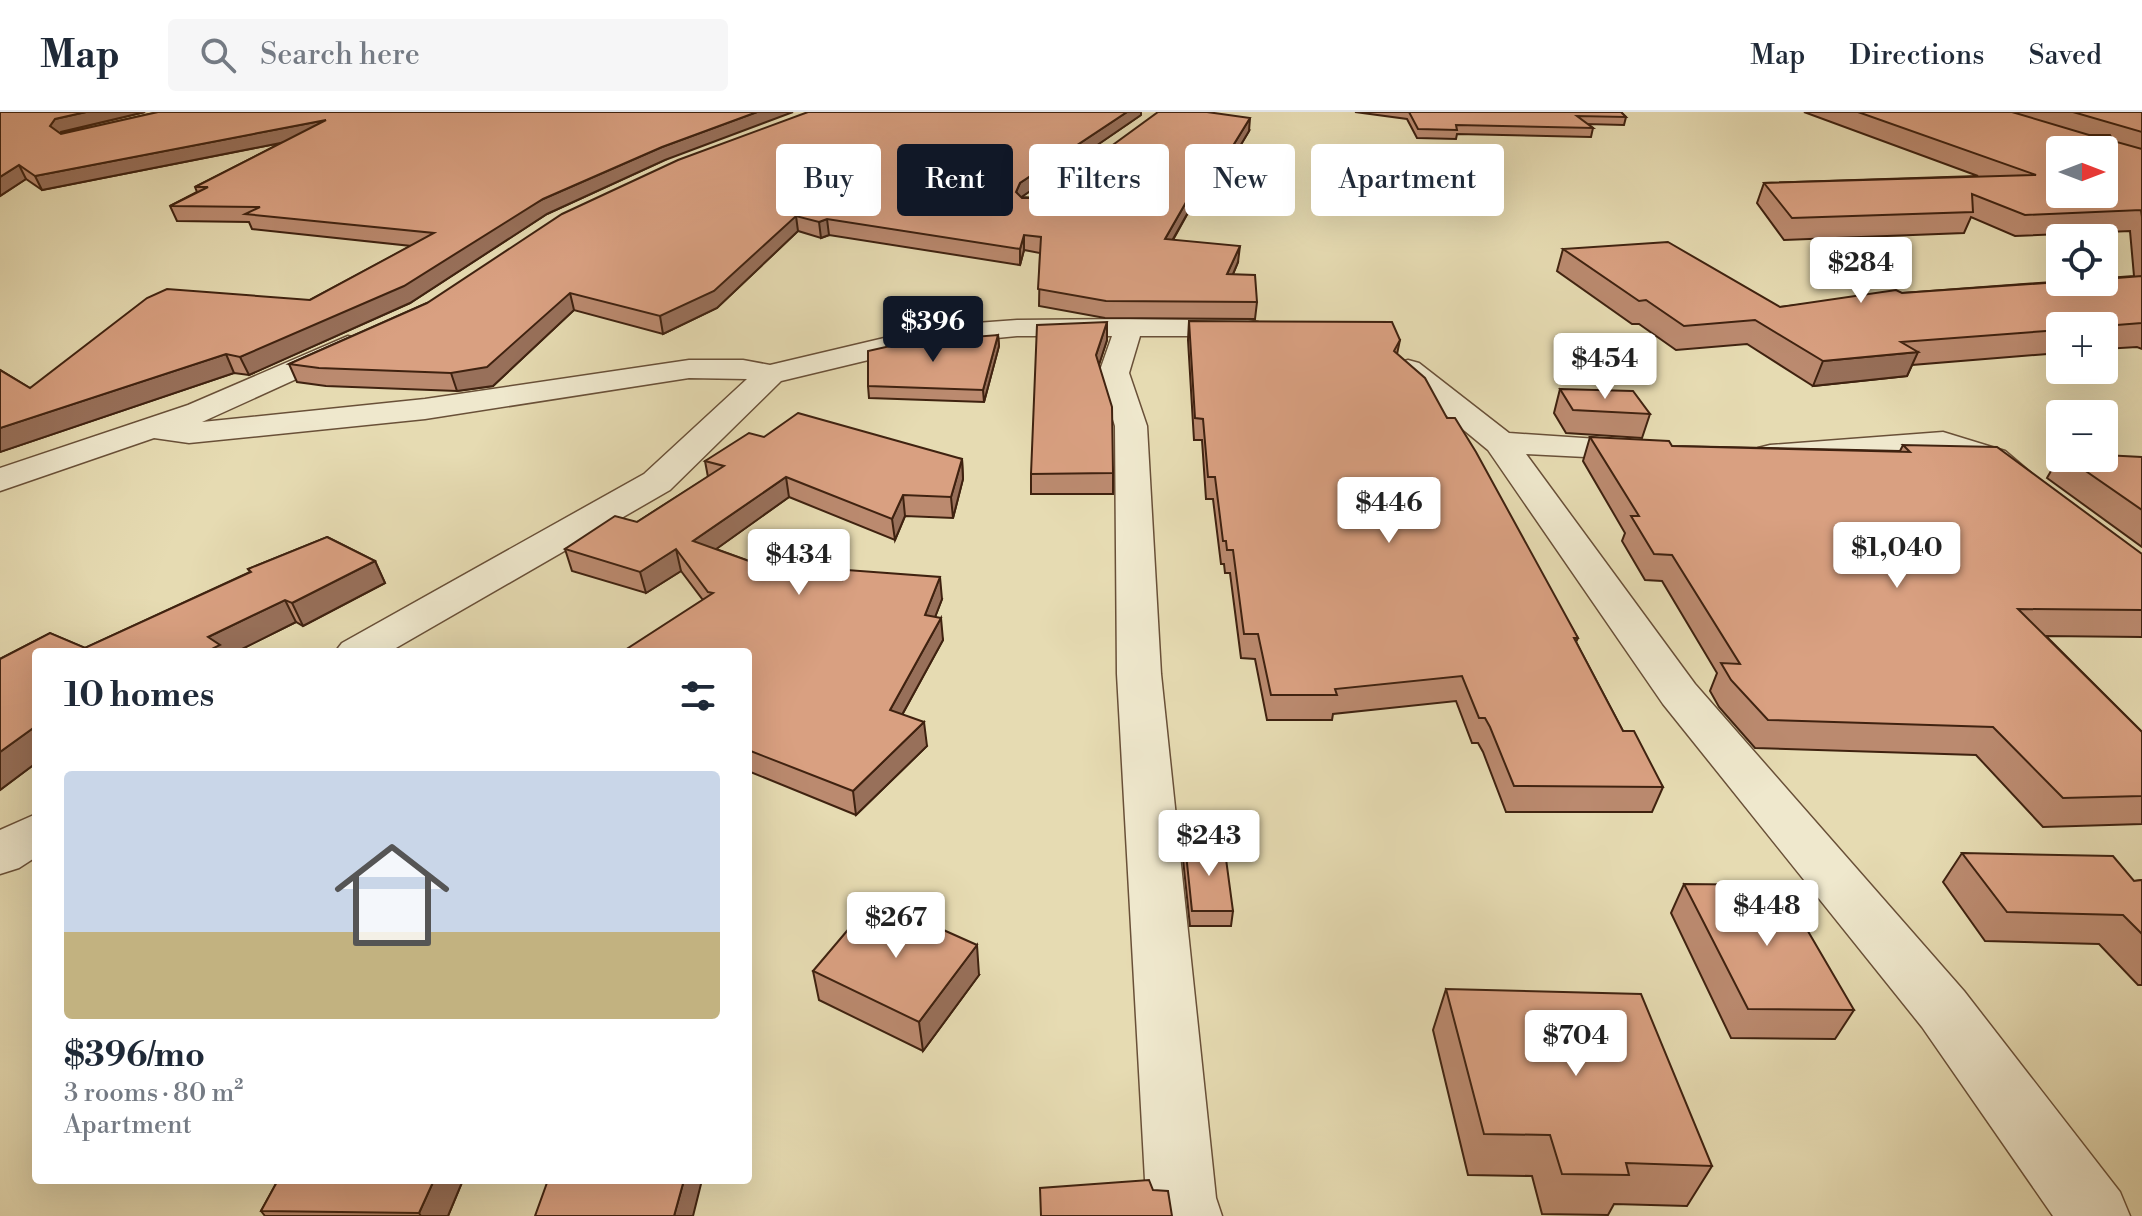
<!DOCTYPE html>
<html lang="en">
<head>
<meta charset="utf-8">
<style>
  :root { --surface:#fff; --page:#f6f6f7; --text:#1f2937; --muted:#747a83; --line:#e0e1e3; --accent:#111827 }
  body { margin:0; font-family:"Libre Bodoni",serif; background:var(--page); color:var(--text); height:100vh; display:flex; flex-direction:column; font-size:30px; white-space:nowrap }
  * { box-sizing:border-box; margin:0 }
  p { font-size:26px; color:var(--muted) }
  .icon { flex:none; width:44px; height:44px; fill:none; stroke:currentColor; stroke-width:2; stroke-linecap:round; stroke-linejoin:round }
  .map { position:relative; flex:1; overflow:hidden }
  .panel { position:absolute; left:32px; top:536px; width:720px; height:536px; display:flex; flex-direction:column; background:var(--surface); border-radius:8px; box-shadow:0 8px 32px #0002 }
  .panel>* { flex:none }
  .guide { position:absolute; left:776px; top:32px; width:760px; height:72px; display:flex; gap:16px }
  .needle { width:52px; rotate:90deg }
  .tools { position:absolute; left:2046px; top:24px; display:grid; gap:16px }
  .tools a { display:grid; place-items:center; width:72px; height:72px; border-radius:8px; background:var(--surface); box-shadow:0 8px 32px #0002; font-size:40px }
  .price { position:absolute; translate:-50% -68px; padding:0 18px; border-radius:8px; background:#fff; color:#222; font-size:26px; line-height:52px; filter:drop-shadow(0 2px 4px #0008) }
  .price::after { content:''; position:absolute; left:50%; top:48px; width:24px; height:18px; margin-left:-12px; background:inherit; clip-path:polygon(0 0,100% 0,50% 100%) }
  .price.on { background:var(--accent); color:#fff }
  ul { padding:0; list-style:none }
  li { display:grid; align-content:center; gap:16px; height:424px; padding:0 32px }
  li+li { border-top:2px solid var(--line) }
  li span { display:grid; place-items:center; height:248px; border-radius:8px; color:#555 }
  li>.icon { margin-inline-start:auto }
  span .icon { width:144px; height:144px; fill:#fffc; stroke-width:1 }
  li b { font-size:34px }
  h2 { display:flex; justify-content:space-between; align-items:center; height:96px; padding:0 32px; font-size:34px }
  .tag { padding:0 28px; border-radius:8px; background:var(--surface); box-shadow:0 8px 32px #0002; font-size:28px; line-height:72px }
  .tag.on { background:var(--accent); color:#fff }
  header { display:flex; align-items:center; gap:48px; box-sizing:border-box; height:112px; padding:0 40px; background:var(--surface); border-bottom:2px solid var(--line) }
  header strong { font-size:38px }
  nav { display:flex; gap:44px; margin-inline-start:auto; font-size:28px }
  .search { width:560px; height:72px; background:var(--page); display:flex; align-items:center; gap:20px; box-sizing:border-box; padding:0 28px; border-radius:8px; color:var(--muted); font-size:30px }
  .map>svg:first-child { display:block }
</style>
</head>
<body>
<header>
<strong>Map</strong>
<div class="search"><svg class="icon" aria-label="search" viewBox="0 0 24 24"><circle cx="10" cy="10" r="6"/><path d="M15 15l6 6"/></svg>Search here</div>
<nav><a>Map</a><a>Directions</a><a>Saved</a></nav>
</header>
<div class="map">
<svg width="2142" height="1104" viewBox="0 0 2142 1104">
  <rect width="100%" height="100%" fill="#e6dbb2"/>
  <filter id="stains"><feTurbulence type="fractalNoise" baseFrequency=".0025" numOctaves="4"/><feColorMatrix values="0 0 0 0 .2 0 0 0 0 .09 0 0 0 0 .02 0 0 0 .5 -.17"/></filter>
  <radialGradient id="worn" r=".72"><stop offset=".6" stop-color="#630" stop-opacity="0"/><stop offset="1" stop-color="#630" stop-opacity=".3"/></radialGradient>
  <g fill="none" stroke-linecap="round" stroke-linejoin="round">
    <g stroke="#695038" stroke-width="3">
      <g id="street">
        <path d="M1129 207 1248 208 1258 210 1262 216 1258 222 1248 224H1140L1129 261 1147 314 1161 562 1216 1086 1222 1104H1152L1146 1086 1117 562 1115 314 1099 261 1112 224H1017L935 232 781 269 670 378 389 540H335L342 531 644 362 747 267 689 266 425 307 189 331 154 326 0 379V356L188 293 348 224 358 227 363 233 358 239 202 310 425 287 689 248H743L770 253 935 214 1017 208Z"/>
        <path d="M1408 248 1419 251 1509 321 1657 331 1662 338 1657 345 1645 348 1526 342 1695 572 1964 879 2120 1080 2130 1104H2053L1922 915 1663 592 1488 338 1397 263 1393 257 1397 251Z"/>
        <path d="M1943 320 2005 339 2031 361 2025 368 2013 372 2001 368 1981 353 1941 340 1770 353 1758 350 1753 343 1758 336 1770 333Z"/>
        <path d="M36 702V745L19 756 0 762V718Z"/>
      </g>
    </g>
    <use href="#street" fill="#efe8cd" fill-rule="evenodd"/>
  </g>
  <g fill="#bb8a6f" stroke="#3f2210" stroke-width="2">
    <path d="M0 0H145L61 20V22L158 0 665 48 547 102 410 191 249 263 234 261 0 340V258L30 276 310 188 411 134 252 117 249 110 177 109 170 94 197 80 195 75 281 31 42 78 26 67 0 84Z"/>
    <path d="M1355 0H1621L1626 5 1624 13 1587 12 1593 16 1591 25 1457 22 1456 27 1417 26 1407 7Z"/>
    <path d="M1804 0H2142V237L2137 235 2104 237V214H2060V241L1912 253 1907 264 1813 274 1747 232 1676 238 1639 212H1632L1557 159 1563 137 1780 195 1902 181 2134 164 2130 119 2015 124 1971 105 1964 121 1784 128 1757 91 1764 71 1978 64Z"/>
    <path d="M1141 3 1021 85 1040 86 1249 19 1217 73 1204 72 1173 128 1238 150 1233 162 1257 190 1255 207 1105 206 1039 194 1040 141 1024 138 1020 153 829 123 821 126 798 119 717 196 663 222 574 198 493 274 457 279 326 274 297 270 289 252 427 191Z"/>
    <path d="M1189 209 1400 228 1397 242 1447 306 1578 526 1576 530 1623 619 1663 675 1652 700H1506L1483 640 1478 631H1472L1456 589 1333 602 1332 608H1267L1255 547 1241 546 1230 461H1225L1224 452H1221L1213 387H1206L1202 328H1194L1188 228Z"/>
    <path d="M1107 210V228L1099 252 1113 361V382H1031V362Z"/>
    <path d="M998 223 999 234 984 290 869 286 868 274Z"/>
    <path d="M1560 277 1650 302 1642 326 1566 321 1554 301Z"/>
    <path d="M764 325 962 347 963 367 953 406 905 404 895 428 789 385 716 437 799 467 842 468 942 487 935 505 943 528 902 603 927 634 856 703 748 659V540L703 488 681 459 646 481 572 459 565 437 637 410 708 365 705 349Z"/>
    <path d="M1590 325 1672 334 1900 339 1903 333 2142 442V525L2046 524 2142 620V712L2043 715 1976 643 1755 636 1719 595 1710 579 1717 561 1662 469 1645 468 1622 429 1625 421 1583 349Z"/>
    <path d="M2060 343V346L2142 345V435L2047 366Z"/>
    <path d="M327 425 375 449 385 471 303 514 296 510 236 540H36V651L0 678V547L50 521 85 536 250 460 248 457Z"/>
    <path d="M1185 732 1233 799 1231 814H1190L1183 747Z"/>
    <path d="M1962 741 2134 769 2142 768V873H2138L2099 832 1985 829 1943 770Z"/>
    <path d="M1684 772 1854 898 1835 927 1731 926 1671 801Z"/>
    <path d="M813 859 979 863 923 939 819 888Z"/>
    <path d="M1446 877 1712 1054 1687 1094 1614 1092 1608 1103 1542 1102 1532 1064 1468 1063 1433 918Z"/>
    <path d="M278 1068H463L448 1104H265L261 1099Z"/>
  </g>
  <g fill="#98705a" stroke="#3f2210" stroke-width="2">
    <path d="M86 0H145L61 20 56 28 50 14 55 7Z"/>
    <path d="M757 0H793L665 48 547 102 410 191 249 263 240 245 543 87 662 35Z"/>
    <path d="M1127 0H1141V3L1020 86 1016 80 1020 71Z"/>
    <path d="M1250 6 1249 19 1217 73 1218 58Z"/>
    <path d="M326 8 331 21 42 78 35 64Z"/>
    <path d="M19 53 26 67 0 84V65Z"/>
    <path d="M1205 57 1204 72 1164 143 1165 127Z"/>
    <path d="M796 104 798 119 717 196 663 222 660 204Z"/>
    <path d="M827 107 829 123 821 126 819 110Z"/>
    <path d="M1024 123V138L1020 153V137Z"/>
    <path d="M1240 134 1238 150 1226 179 1227 162Z"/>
    <path d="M570 181 574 198 493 274 457 279 451 261Z"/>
    <path d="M1107 210V228L1096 262V243Z"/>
    <path d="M998 223 999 234 984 290 983 278Z"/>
    <path d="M1918 240 1907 264 1813 274 1823 249Z"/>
    <path d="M226 242 234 261 0 340V316Z"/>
    <path d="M962 347 963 367 953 406 951 385Z"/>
    <path d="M786 365 789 385 698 450 693 429Z"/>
    <path d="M903 383 905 404 895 428 892 407Z"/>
    <path d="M676 437 681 459 646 481 640 460Z"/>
    <path d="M375 449 385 471 303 514 292 491Z"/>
    <path d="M940 465 942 487 927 526 925 503Z"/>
    <path d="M285 488 296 510 236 540H206L208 525Z"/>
    <path d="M941 506 943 528 892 621 890 598Z"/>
    <path d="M924 610 927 634 856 703 853 679Z"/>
    <path d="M36 614V651L0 678V640Z"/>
    <path d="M977 833 979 863 923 939 919 910Z"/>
    <path d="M434 1068H463L448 1104H421L419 1101Z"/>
    <path d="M684 1068H702L693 1104H674Z"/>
  </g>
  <g fill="#d9a081" stroke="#3f2210" stroke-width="2" fill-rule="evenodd">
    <path d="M0 0H86L55 7 50 14 61 22 158 0H757L662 35 543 87 404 174 240 245 226 242 0 316V258L30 276 147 186 167 177 310 188 434 121 245 102 260 95 170 94 208 75H195L326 8 35 64 19 53 0 65Z"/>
    <path d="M808 0H1127L1020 71 1016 80 1022 86H1040L1158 0H1207L1250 6 1218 58 1205 57 1165 127 1240 134 1227 162 1255 163 1257 190 1106 189 1038 177 1041 125 1024 123 1020 137 827 107 819 110 796 104 714 179 660 204 570 181 487 255 451 261 319 256 289 252 427 191 562 102 678 48Z"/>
    <path d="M1409 0H1621L1626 5 1577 4 1593 16 1456 13 1457 18 1418 17Z"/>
    <path d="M1858 0H2012L2089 23H2110L2113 29 2142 37V105L2141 98 2025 103 1972 82 1973 100 1792 106 1764 71 2036 63ZM2060 38H2104V82H2060Z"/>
    <path d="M2073 0H2142V20Z"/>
    <path d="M1668 130 1780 195 1896 178 1902 181 2060 170H2104V167L2142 164V211L2104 214H2060V218L1901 230 1918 240 1823 249 1755 208 1684 214 1646 188 1639 189 1563 137Z"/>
    <path d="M1189 209 1392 210 1400 228 1394 239 1425 266 1447 306H1455L1476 340 1578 526H1574L1623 619H1634L1663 675 1514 674 1490 615 1485 606H1479L1462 564 1335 577 1337 583H1271L1258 522H1244L1233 438H1227L1226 429H1223L1215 365H1208L1203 307 1195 306Z"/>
    <path d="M1107 210 1096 243 1112 295 1113 361 1031 362 1037 213Z"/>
    <path d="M998 223 983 278 868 274V239L908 230Z"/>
    <path d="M1560 277 1633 279 1650 302 1573 298Z"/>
    <path d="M798 301 962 347 951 385 903 383 892 407 786 365 693 429 799 467 806 460 842 468 847 458 940 465 925 503 941 506 890 598 924 610 853 679 748 638V540H622L713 481 708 480 676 437 640 460 565 437 615 404 637 410 724 354 705 349 749 321 764 325Z"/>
    <path d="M1590 325 1669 329 1672 334 1910 340 1903 333 1997 335 2142 442V498L2018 497 2142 620V684L2063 686 1993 615 1768 608 1731 568 1721 551 1740 552 1672 443 1654 442 1631 404H1639Z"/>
    <path d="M2104 343 2142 345V398L2067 346H2104Z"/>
    <path d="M327 425 375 449 292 491 285 488 208 525 220 533 206 540H36V614L0 640V547L50 521 85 536 251 460 248 457Z"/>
    <path d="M1185 732H1224L1233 799H1192Z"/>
    <path d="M1962 741 2113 744 2134 769 2142 768V822L2123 803 2007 800Z"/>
    <path d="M1684 772 1781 773 1854 898 1748 897Z"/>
    <path d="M874 787 977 833 919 910 813 859Z"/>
    <path d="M1446 877 1641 882 1712 1054 1626 1051 1629 1063 1562 1062 1550 1023 1484 1022Z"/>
    <path d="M278 1068H434L419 1101 261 1099Z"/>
    <path d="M548 1068H684L674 1104H535Z"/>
    <path d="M1149 1068 1153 1078 1168 1079 1172 1104H1041L1040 1076Z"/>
  </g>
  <rect width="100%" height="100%" filter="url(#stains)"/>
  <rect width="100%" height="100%" fill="url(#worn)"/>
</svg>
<div class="tools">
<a><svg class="needle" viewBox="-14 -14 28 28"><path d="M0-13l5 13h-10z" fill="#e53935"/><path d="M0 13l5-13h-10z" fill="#747a83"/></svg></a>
<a><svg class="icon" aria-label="locate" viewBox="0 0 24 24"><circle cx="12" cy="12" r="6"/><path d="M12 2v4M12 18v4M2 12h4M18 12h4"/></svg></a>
<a>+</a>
<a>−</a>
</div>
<b class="price" style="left:1861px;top:193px">$284</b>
<b class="price on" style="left:933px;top:252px">$396</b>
<b class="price" style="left:1605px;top:289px">$454</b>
<b class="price" style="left:1389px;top:433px">$446</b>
<b class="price" style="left:1897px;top:478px">$1,040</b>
<b class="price" style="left:799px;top:485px">$434</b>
<b class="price" style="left:1209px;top:766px">$243</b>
<b class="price" style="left:1767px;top:836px">$448</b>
<b class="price" style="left:896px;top:848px">$267</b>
<b class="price" style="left:1576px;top:966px">$704</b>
<div class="guide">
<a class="tag">Buy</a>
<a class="tag on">Rent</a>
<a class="tag">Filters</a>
<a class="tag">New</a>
<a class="tag">Apartment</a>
</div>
<section class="panel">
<h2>10 homes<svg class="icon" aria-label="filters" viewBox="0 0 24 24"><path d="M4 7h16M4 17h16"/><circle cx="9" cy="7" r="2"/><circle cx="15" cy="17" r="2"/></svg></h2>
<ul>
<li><span style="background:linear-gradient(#c9d6e8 65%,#c2b280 0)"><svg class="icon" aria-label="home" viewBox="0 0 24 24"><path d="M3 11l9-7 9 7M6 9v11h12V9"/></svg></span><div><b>$396/mo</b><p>3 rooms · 80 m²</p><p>Apartment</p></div></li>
</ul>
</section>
</div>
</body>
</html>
